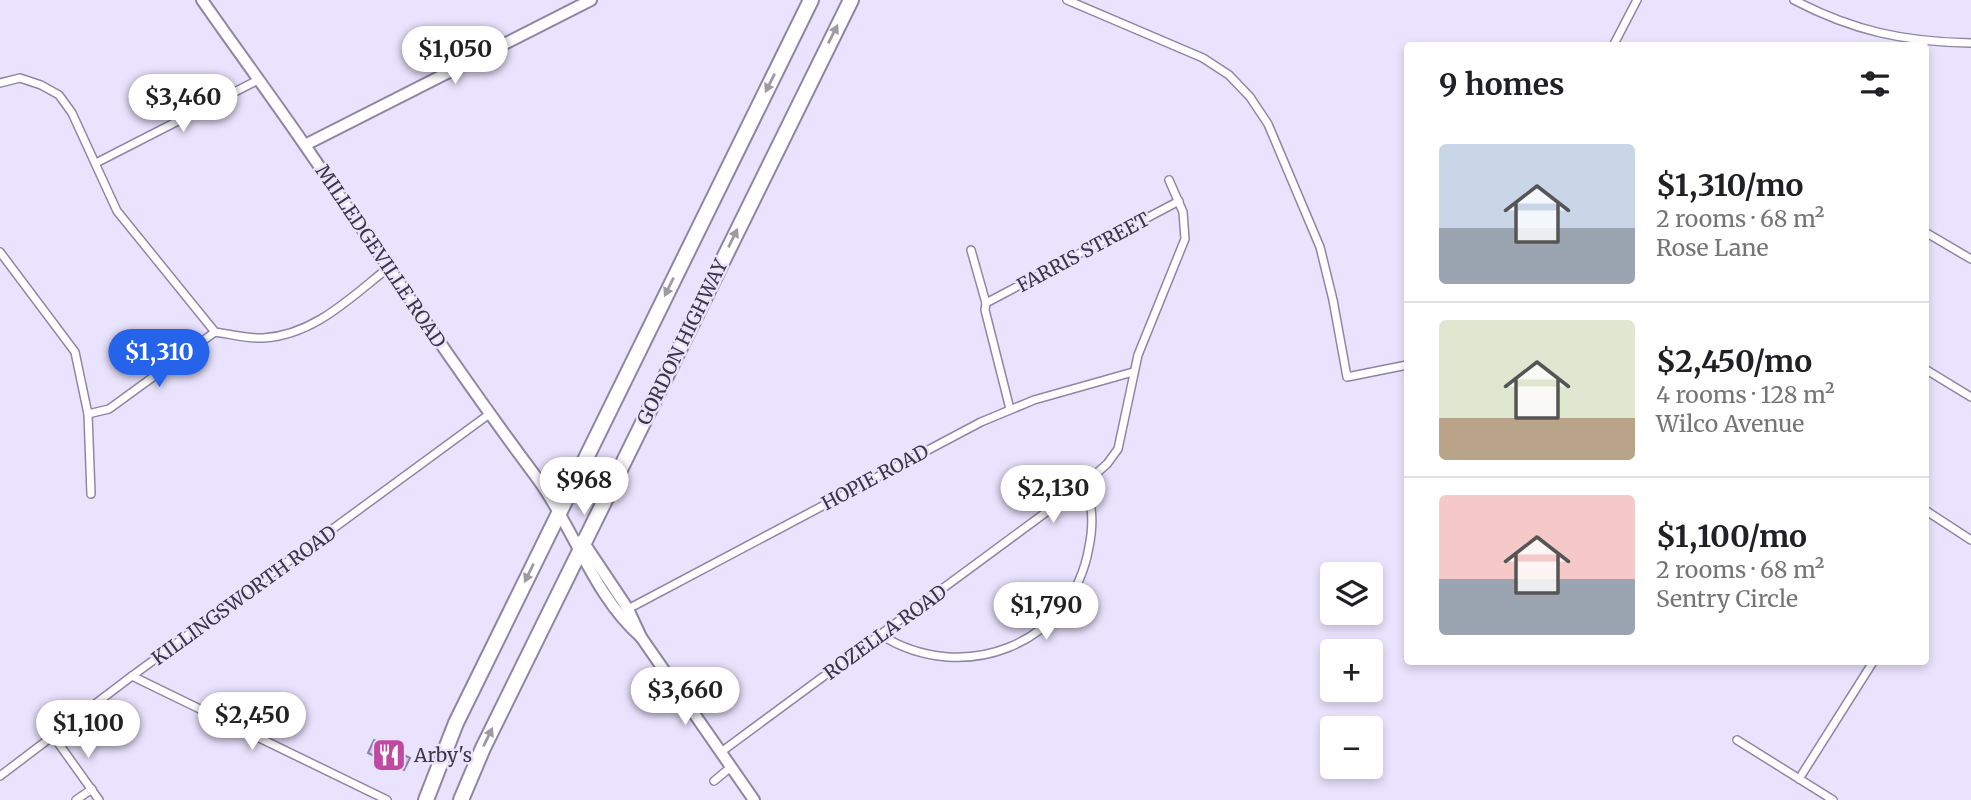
<!DOCTYPE html>
<html lang="en">
<head>
<meta charset="utf-8">
<style>
  :root { --surface:#fff; --page:#f6f6f6; --text:#202124; --muted:#757577; --line:#e0e0e0; --accent:#2563eb }
  body { margin:0; font-family:Merriweather,serif; background:var(--page); color:var(--text); height:100vh; display:flex; flex-direction:column; font-size:26px; white-space:nowrap }
  * { box-sizing:border-box; margin:0 }
  p { font-size:23px; color:var(--muted) }
  .icon { flex:none; width:38px; height:38px; fill:none; stroke:currentColor; stroke-width:2; stroke-linecap:round; stroke-linejoin:round }
  .map { position:relative; flex:1; overflow:hidden }
  .sheet { position:absolute; left:1404px; top:42px; width:525px; height:623px; display:flex; flex-direction:column; background:var(--surface); border-radius:7px; box-shadow:0 4px 10px #0003 }
  .sheet>* { flex:none }
  .controls { position:absolute; left:1320px; top:562px; display:grid; gap:14px }
  .controls a { display:grid; place-items:center; width:63px; height:63px; border-radius:7px; background:var(--surface); box-shadow:0 4px 10px #0003; font-size:35px }
  .price { position:absolute; translate:-50% -60px; padding:0 16px; border-radius:24px; background:#fff; color:#222; font-size:23px; line-height:46px; filter:drop-shadow(0 2px 4px #0008) }
  .price::after { content:''; position:absolute; left:50%; top:42px; width:21px; height:16px; margin-left:-10px; background:inherit; clip-path:polygon(0 0,100% 0,50% 100%) }
  .price.current { background:var(--accent); color:#fff }
  ul { padding:0; list-style:none }
  li { display:flex; align-items:center; gap:21px; height:175px; padding:0 35px }
  li+li { border-top:2px solid var(--line) }
  li span { display:grid; place-items:center; flex:none; width:196px; height:140px; border-radius:7px; color:#555 }
  li>.icon { margin-inline-start:auto }
  span .icon { width:84px; height:84px; fill:#fffc; stroke-width:1 }
  li b { font-size:30px }
  h2 { display:flex; justify-content:space-between; align-items:center; height:84px; padding:0 35px; font-size:30px }
  .map>svg:first-child { display:block }
</style>
</head>
<body>
<div class="map">
<svg width="1971" height="800" viewBox="0 0 1971 800">
  <rect width="100%" height="100%" fill="#eae3fe"/>
  <path fill="#d6c7fc" stroke="#8b82a1" stroke-width="2" d="M374 740 410 758 404 770 368 753Z"/>
  <g fill="none" stroke-linecap="round" stroke-linejoin="round">
    <g stroke="#8f86a5" stroke-width="10">
      <g id="street">
        <path d="M1067 0 1203 58 1229 75 1250 97 1268 124 1320 247 1333 300 1347 377 1407 365"/>
        <path d="M1794 0C1853 31 1905 42 1971 43"/>
        <path d="M1613 46 1637 0"/>
        <path d="M0 83 20 78 41 85 59 95 72 113 117 211 215 332C230 334 248 339 263 338 314 335 350 298 388 268"/>
        <path d="M96 163 258 80"/>
        <path d="M1925 232 1971 259"/>
        <path d="M971 250 986 303"/>
        <path d="M0 252 75 352 88 414 91 494"/>
        <path d="M1925 369 1971 397"/>
        <path d="M1010 409 985 310 986 303 1179 201"/>
        <path d="M88 414 109 409 215 332"/>
        <path d="M1925 510 1971 540"/>
        <path d="M628 609 981 422 1034 400 1133 372"/>
        <path d="M881 635C962 686 1072 646 1089 547 1093 527 1094 503 1083 485"/>
        <path d="M132 676 387 800"/>
        <path d="M54 737 99 800"/>
        <path d="M1737 740 1833 800"/>
        <path d="M721 752 1083 485 1107 464 1118 449 1138 355 1185 239 1183 212 1169 180"/>
        <path d="M0 776 132 676 488 415"/>
        <path d="M1799 779 1873 662"/>
        <path d="M714 781 731 767"/>
        <path d="M76 800 92 789"/>
      </g>
    </g>
    <g stroke="#8f86a5" stroke-width="14">
      <g id="secondary">
        <path d="M202 0C236 49 272 97 306 147 383 258 456 370 537 478 574 528 593 595 641 637"/>
        <path d="M305 145 591 0"/>
        <path d="M582 540 628 609 641 637 754 800"/>
      </g>
    </g>
    <g stroke="#8f86a5" stroke-width="18">
      <g id="highway">
        <path d="M426 800 456 723 811 0"/>
        <path d="M461 800 483 748 851 0"/>
      </g>
    </g>
    <use href="#street" stroke="#fff" stroke-width="7"/>
    <use href="#secondary" stroke="#fff" stroke-width="10"/>
    <use href="#highway" stroke="#fff" stroke-width="14"/>
  </g>
  <defs><path id="oneway-solid" d="M-6-.8H1V-3.2L6.5 0L1 3.2V.8H-6Z" transform="scale(1.75)"/></defs>
  <g fill="#9c9aa2">
    <use href="#oneway-solid" transform="translate(833 34) rotate(-63)"/>
    <use href="#oneway-solid" transform="translate(770 83) rotate(117)"/>
    <use href="#oneway-solid" transform="translate(733 238) rotate(-64)"/>
    <use href="#oneway-solid" transform="translate(669 287) rotate(116)"/>
    <use href="#oneway-solid" transform="translate(529 573) rotate(116)"/>
    <use href="#oneway-solid" transform="translate(488 737) rotate(-64)"/>
  </g>
  <defs>
    <g id="restaurant-square" transform="scale(1.75)"><rect x="-9" y="-9" width="18" height="18" rx="4" fill="#bf4aa3" stroke="#eae3fe"/><path d="M-5-6h1v4h1v-4h1v4h1v-4h1v5L-1.5 .5V6h-2V.5L-5-1ZM5-6V6H3V1.5H1.5Q1.5-4 5-6Z" fill="#fff"/></g>
  </defs>
  <g fill-rule="evenodd">
    <use href="#restaurant-square" x="389" y="755"/>
  </g>
  <g text-anchor="middle" stroke-width="5" stroke-linejoin="round" paint-order="stroke">
    <g font-size="19" fill="#3a3644" stroke="#eae3fe">
      <text transform="translate(1083 252) rotate(-28)" y="7">FARRIS STREET</text>
      <text transform="translate(381 256) rotate(56)" y="7">MILLEDGEVILLE ROAD</text>
      <text transform="translate(682 342) rotate(-64)" y="7">GORDON HIGHWAY</text>
      <text transform="translate(875 477) rotate(-28)" y="7">HOPIE ROAD</text>
      <text transform="translate(244 595) rotate(-36)" y="7">KILLINGSWORTH ROAD</text>
      <text transform="translate(885 632) rotate(-36)" y="7">ROZELLA ROAD</text>
    </g>
    <g font-size="19" fill="#3a3644" stroke="#eae3fe" text-anchor="start">
      <text x="414" y="762">Arby's</text>
    </g>
  </g>
</svg>
<div class="controls">
<a><svg class="icon" aria-label="layers" viewBox="0 0 24 24"><path d="M12 4l9 5-9 5-9-5zM3 14l9 5 9-5"/></svg></a>
<a>+</a>
<a>−</a>
</div>
<b class="price" style="left:455px;top:86px">$1,050</b>
<b class="price" style="left:183px;top:134px">$3,460</b>
<b class="price current" style="left:159px;top:389px">$1,310</b>
<b class="price" style="left:584px;top:517px">$968</b>
<b class="price" style="left:1053px;top:525px">$2,130</b>
<b class="price" style="left:1046px;top:642px">$1,790</b>
<b class="price" style="left:685px;top:727px">$3,660</b>
<b class="price" style="left:252px;top:752px">$2,450</b>
<b class="price" style="left:88px;top:760px">$1,100</b>
<section class="sheet">
<h2>9 homes<svg class="icon" aria-label="filters" viewBox="0 0 24 24"><path d="M4 7h16M4 17h16"/><circle cx="9" cy="7" r="2"/><circle cx="15" cy="17" r="2"/></svg></h2>
<ul>
<li><span style="background:linear-gradient(#c9d6e8 60%,#9aa5b1 0)"><svg class="icon" aria-label="home" viewBox="0 0 24 24"><path d="M3 11l9-7 9 7M6 9v11h12V9"/></svg></span><div><b>$1,310/mo</b><p>2 rooms · 68 m²</p><p>Rose Lane</p></div></li>
<li><span style="background:linear-gradient(#dfe7d0 70%,#b9a48a 0)"><svg class="icon" aria-label="home" viewBox="0 0 24 24"><path d="M3 11l9-7 9 7M6 9v11h12V9"/></svg></span><div><b>$2,450/mo</b><p>4 rooms · 128 m²</p><p>Wilco Avenue</p></div></li>
<li><span style="background:linear-gradient(#f6c9c9 60%,#9aa5b1 0)"><svg class="icon" aria-label="home" viewBox="0 0 24 24"><path d="M3 11l9-7 9 7M6 9v11h12V9"/></svg></span><div><b>$1,100/mo</b><p>2 rooms · 68 m²</p><p>Sentry Circle</p></div></li>
</ul>
</section>
</div>
</body>
</html>
